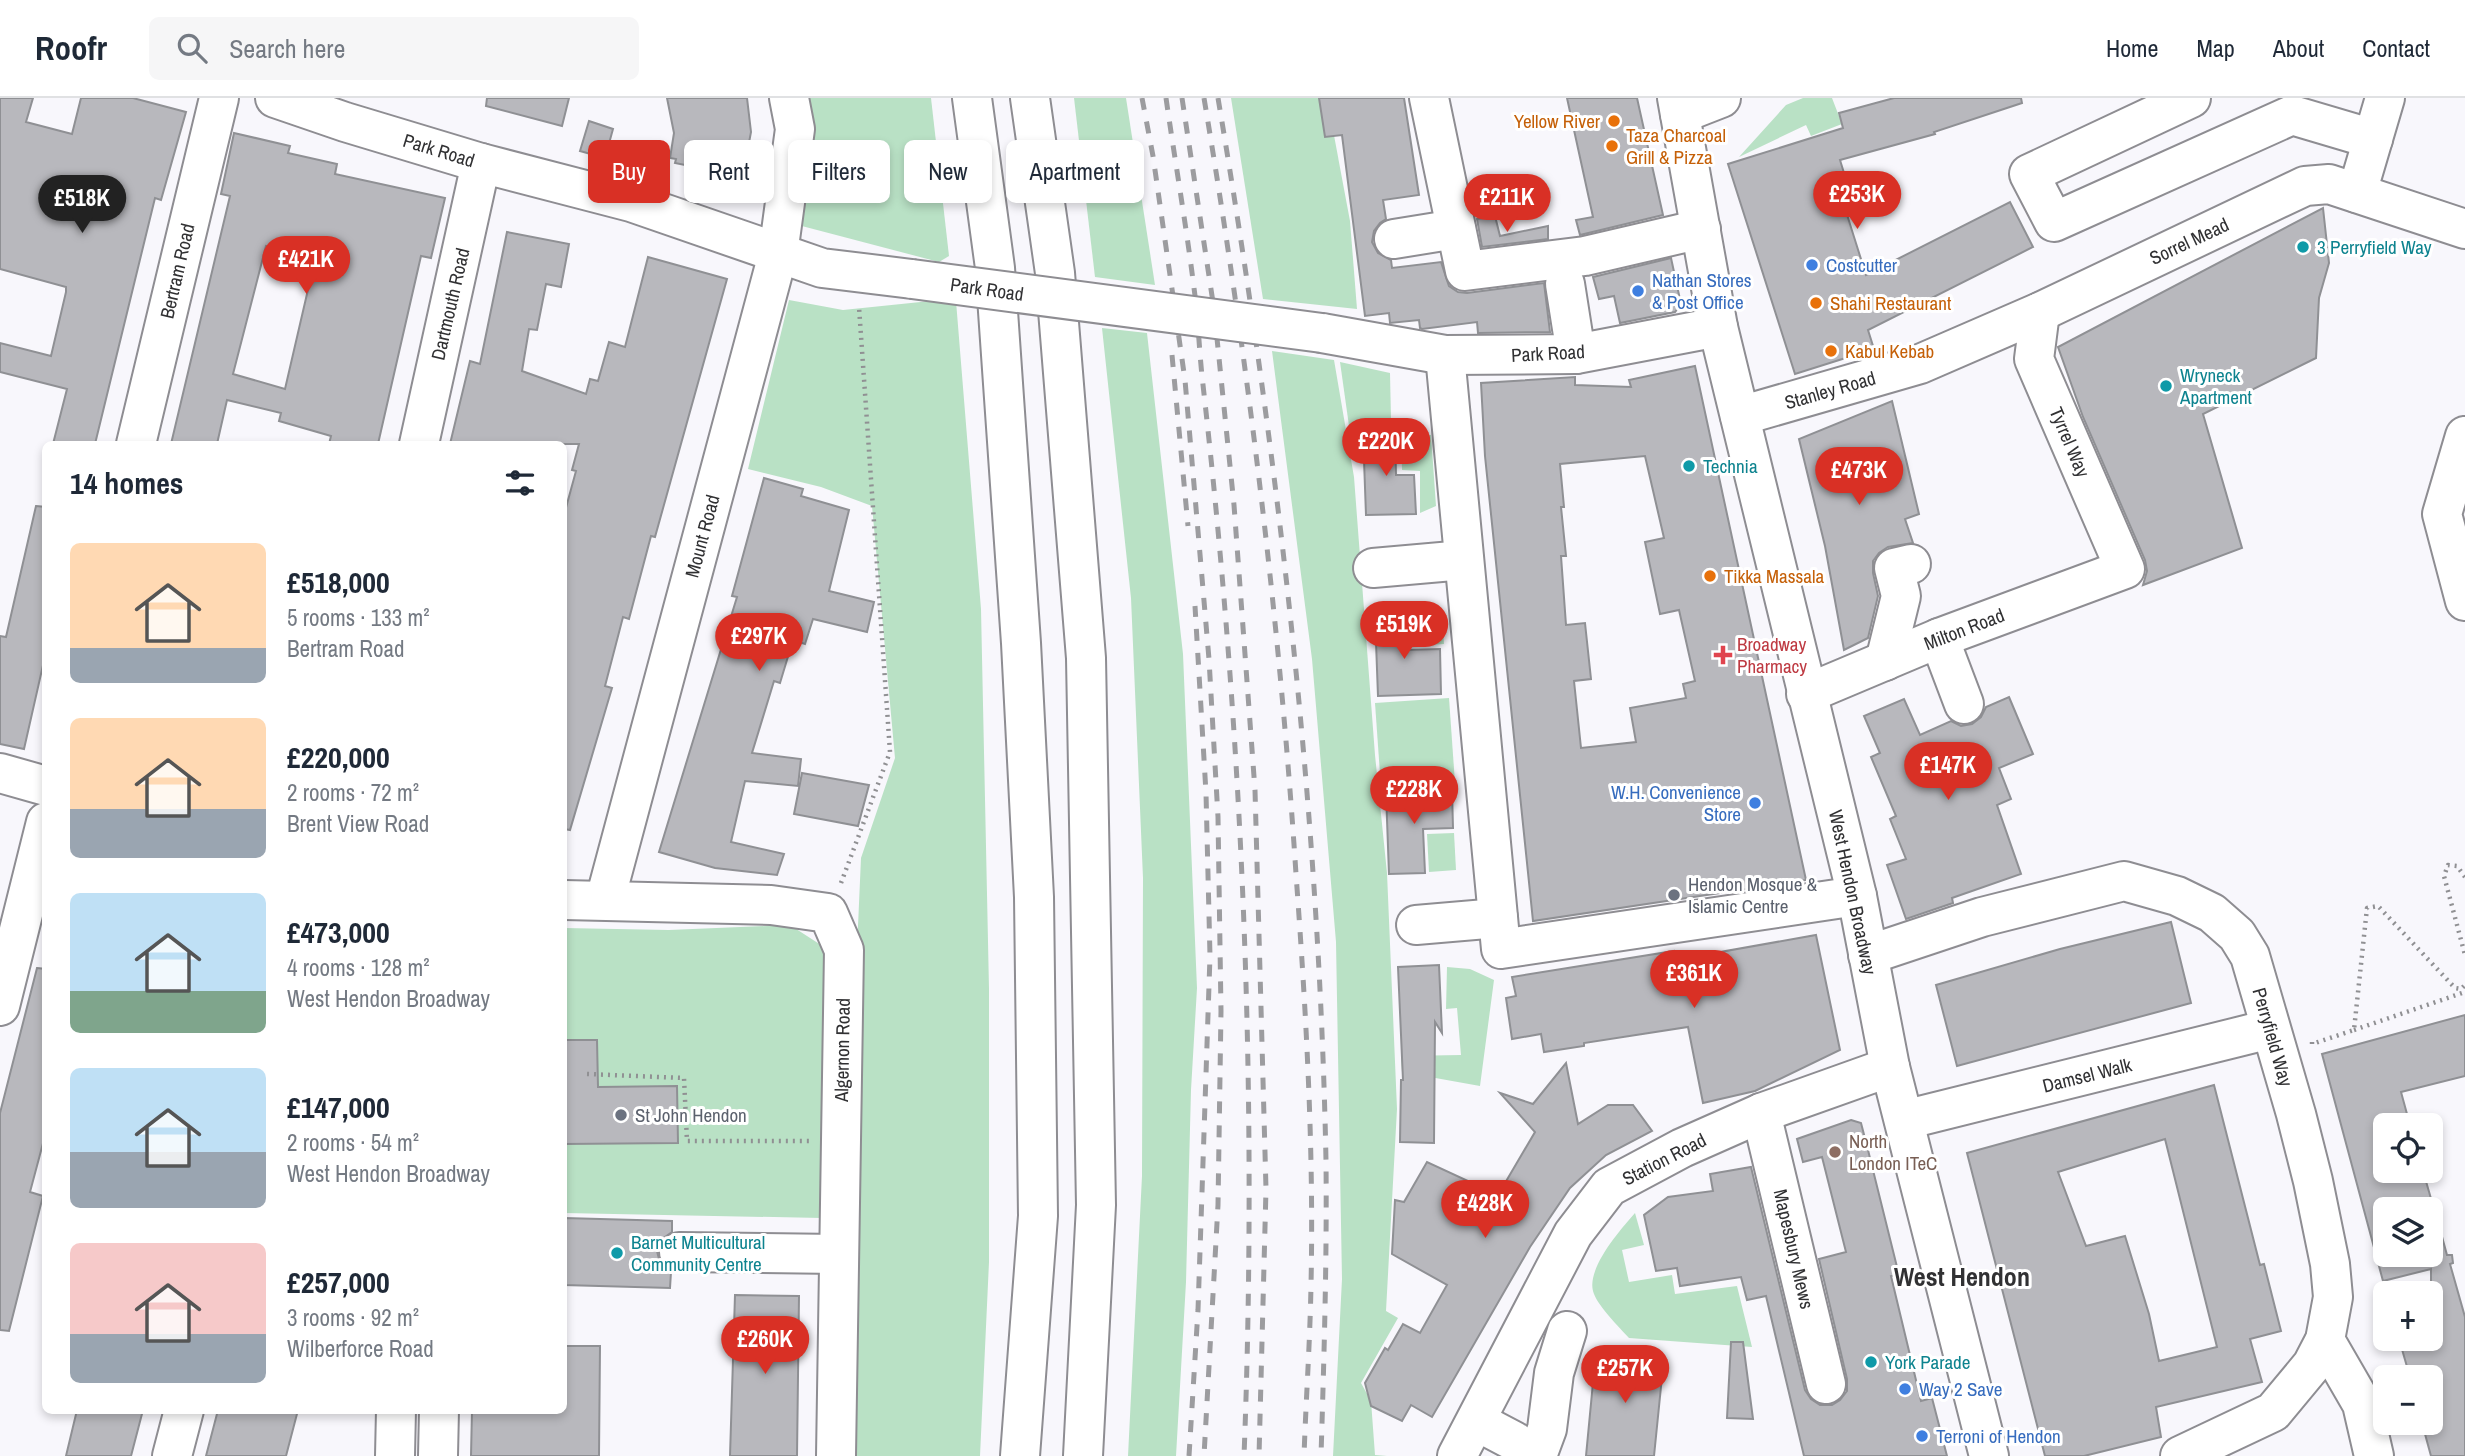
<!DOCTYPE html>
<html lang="en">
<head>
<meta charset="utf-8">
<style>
  :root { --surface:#fff; --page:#f6f6f7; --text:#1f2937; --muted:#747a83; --line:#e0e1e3; --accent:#d93025 }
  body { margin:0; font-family:"Archivo Narrow",sans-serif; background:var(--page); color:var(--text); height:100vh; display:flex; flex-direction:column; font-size:26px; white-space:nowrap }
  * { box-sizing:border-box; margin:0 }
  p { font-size:23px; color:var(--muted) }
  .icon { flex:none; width:38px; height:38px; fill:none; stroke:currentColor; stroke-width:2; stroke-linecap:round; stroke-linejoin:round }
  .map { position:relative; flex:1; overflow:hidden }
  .drawer { position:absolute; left:42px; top:343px; width:525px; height:973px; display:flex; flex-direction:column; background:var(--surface); border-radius:10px; box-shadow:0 4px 10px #0003 }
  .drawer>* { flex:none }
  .top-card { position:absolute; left:588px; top:42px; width:665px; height:63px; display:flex; gap:14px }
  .buttons { position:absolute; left:2373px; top:1015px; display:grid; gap:14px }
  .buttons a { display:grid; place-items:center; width:70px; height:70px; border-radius:10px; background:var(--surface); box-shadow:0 4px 10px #0003; font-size:35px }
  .price { position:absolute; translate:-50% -60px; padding:0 16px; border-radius:24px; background:var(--accent); color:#fff; font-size:23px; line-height:46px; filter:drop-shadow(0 2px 4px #0008) }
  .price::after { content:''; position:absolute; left:50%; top:42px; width:21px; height:16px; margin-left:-10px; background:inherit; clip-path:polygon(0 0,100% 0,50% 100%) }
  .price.on { background:#222; color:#fff }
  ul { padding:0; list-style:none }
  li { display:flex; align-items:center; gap:21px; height:175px; padding:0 28px }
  li span { display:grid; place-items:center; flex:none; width:196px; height:140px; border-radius:10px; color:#555 }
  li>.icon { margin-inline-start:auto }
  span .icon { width:84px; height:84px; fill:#fffc; stroke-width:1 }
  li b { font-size:30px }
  h2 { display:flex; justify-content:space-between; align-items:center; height:84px; padding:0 28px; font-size:30px }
  .tag { padding:0 24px; border-radius:10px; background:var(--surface); box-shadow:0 4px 10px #0003; font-size:24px; line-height:63px }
  .tag.on { background:var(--accent); color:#fff }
  header { display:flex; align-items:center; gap:42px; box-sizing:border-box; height:98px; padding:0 35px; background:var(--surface); border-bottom:2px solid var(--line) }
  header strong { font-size:33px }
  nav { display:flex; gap:38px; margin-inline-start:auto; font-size:24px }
  .search { width:490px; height:63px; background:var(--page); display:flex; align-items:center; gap:18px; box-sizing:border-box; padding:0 24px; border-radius:10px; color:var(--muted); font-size:26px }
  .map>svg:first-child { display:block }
</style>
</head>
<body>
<header>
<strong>Roofr</strong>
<div class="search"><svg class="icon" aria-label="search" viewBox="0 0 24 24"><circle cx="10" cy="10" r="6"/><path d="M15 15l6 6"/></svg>Search here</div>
<nav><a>Home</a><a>Map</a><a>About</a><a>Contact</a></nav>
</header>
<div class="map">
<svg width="2465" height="1358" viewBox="0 0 2465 1358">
  <rect width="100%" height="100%" fill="#f8f7fc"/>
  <g fill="#b9e1c5">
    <path d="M800 0H931L949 158 939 164 798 127Z"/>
    <path d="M1074 0H1126L1155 187 1095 179Z"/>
    <path d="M1231 0H1327L1350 123 1357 211 1263 201Z"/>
    <path d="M1803 0H1832L1842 26 1811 38 1806 27 1739 59 1786 7Z"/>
    <path d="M789 202 843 212 940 202 956 203 981 511 989 891V1164L980 1358H847L852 964 861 760 895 660 872 408 821 389 748 371Z"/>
    <path d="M1102 230 1147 235 1183 556 1197 890 1191 992 1186 1184 1176 1358H1128L1142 1078 1143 780 1131 500Z"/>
    <path d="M1272 253 1334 262 1354 379 1375 657 1387 775 1397 1011 1386 1213 1398 1220 1361 1285 1371 1303 1375 1357 1387 1358H1333L1342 1181 1336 844 1312 561Z"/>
    <path d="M1340 264 1390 275 1391 322 1349 328Z"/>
    <path d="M1401 336 1431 337 1436 408 1420 415V373L1402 372Z"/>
    <path d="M1442 514 1444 546 1412 548 1410 517Z"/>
    <path d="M1449 600 1455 685 1381 690 1375 605Z"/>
    <path d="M1454 735 1456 772 1429 774 1427 736Z"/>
    <path d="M790 827 824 849 822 1120 564 1115V830L669 832Z"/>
    <path d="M1447 869 1470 871 1494 882 1480 988 1402 974 1401 958 1461 957 1457 910 1446 911Z"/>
    <path d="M1635 1115 1644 1147 1622 1152 1629 1184 1672 1177 1675 1196 1737 1188 1752 1249 1629 1240C1619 1229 1599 1209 1594 1196 1584 1173 1620 1132 1635 1115Z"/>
  </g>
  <g fill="#b8b8bd" stroke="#8f9094" stroke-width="2" fill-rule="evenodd">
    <path d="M0 0H33L26 24 72 36 81 0H133L186 14 161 102 155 100 95 346H53L67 291 0 274V245L51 258 66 194V189L0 171Z"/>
    <path d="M487 0H569L562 28 486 8Z"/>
    <path d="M667 0H747L751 34 740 93 697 80 700 70 675 65 676 61 670 60 674 35Z"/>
    <path d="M1319 0H1404L1419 97 1383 102 1386 121 1380 125 1374 133 1372 144 1378 155 1391 162 1392 170 1441 164 1449 188 1458 194 1467 195 1544 185 1550 234 1478 235 1477 224 1422 231 1420 230 1419 222 1390 225 1389 215 1365 218 1342 37 1325 39Z"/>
    <path d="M1567 0H1637L1663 117 1580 137 1576 122 1593 119Z"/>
    <path d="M1894 0H2021L2022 5 1934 34 1935 36 1840 62 1852 101 1843 104 1866 177 2010 104 2033 149 1868 232 1874 251 1795 276 1728 66 1843 30 1839 15Z"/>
    <path d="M589 23 613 31 605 60 580 53Z"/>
    <path d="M234 35 290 48 288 55 337 66 335 76 445 100 431 160 421 158 378 346H329L331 338 279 323 281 315 227 302 217 346H171L230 98 221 96ZM266 148 316 157 285 291 233 276Z"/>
    <path d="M2323 110 2329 165 2319 200 2316 260 2203 316 2242 450 2143 487 2147 473 2145 462 2083 319 2058 249Z"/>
    <path d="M1495 118 1500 138 1548 128V141L1482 149 1477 121Z"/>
    <path d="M507 134 569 146 561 189 546 186 537 232 529 231 522 273 586 296 590 281 598 283 609 244 625 249 648 159 727 181 655 439 651 438 629 521 623 519 605 588 612 590 570 732 564 731V417L576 373 572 372 579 346H450L470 263 480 266Z"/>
    <path d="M1671 160 1681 206 1675 214 1620 225 1614 198 1599 201 1593 179Z"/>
    <path d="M1695 268 1806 782 1533 823 1485 358 1481 285 1575 279V287L1631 289 1629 282ZM1645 358 1664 440 1645 444 1660 516 1679 512 1695 583 1683 586 1686 600 1630 610 1636 644 1581 650 1574 583 1591 581 1585 525 1566 527 1561 458H1566L1561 409H1564L1560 366Z"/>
    <path d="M1892 303 1919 416 1905 421 1913 445 1888 449 1879 455 1873 463V475L1878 498 1868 540 1844 552 1825 448 1799 341Z"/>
    <path d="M1395 333 1396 377H1414L1416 416 1366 417 1363 334Z"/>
    <path d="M764 380 803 391 801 398 849 412 829 493 874 504 867 534 813 521 805 546 793 542 780 585 774 583 752 655 801 661 798 688 745 683 731 744 784 756 777 777 715 770 659 754 737 499 732 498Z"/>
    <path d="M36 408 46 409V554L24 651 0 646V538L6 539Z"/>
    <path d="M1406 516 1407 552 1440 551 1441 596 1378 598 1375 517Z"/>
    <path d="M2009 599 2033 656 1999 670 2011 701 1997 707 2021 776 1952 800 1953 805 1906 821 1887 767 1906 761 1890 721 1896 718 1871 659 1880 655 1864 618 1904 601 1920 637 1951 623 1961 628 1972 626 1981 619 1986 609Z"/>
    <path d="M802 675 869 687 858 728 794 716Z"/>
    <path d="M1452 692 1453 730 1423 731 1425 775 1389 776 1386 694Z"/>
    <path d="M2171 824 2191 905 1957 968 1936 887 2060 851Z"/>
    <path d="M1816 837 1840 952 1755 993 1703 1005 1688 929 1584 945V948L1544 954 1541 936 1512 941 1506 900 1516 898 1512 879 1674 853 1675 862Z"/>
    <path d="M1439 867 1442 935 1435 924 1434 1045 1400 1044 1401 982H1403L1398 869Z"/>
    <path d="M37 870 46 871V1034L30 1094 43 1098 9 1233 0 1232V1015Z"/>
    <path d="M2465 917V978L2401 994 2410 1027H2385V1073H2423L2434 1111H2385V1157H2431V1124H2438L2447 1157H2452L2453 1165 2450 1166 2465 1219V1358H2431L2422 1325H2431V1279H2410L2399 1241H2431V1171L2383 1183 2322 956Z"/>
    <path d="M564 942H597L598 989 677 988 678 1045 564 1046Z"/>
    <path d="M1566 965 1578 1026 1608 1007H1633L1652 1033 1606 1057 1570 1090 1530 1149 1432 1319 1411 1307 1402 1323 1371 1308 1365 1285 1385 1250 1388 1252 1403 1226 1420 1235 1447 1187 1392 1156 1395 1102 1404 1104 1427 1064 1498 1097 1535 1034 1500 995 1533 1006Z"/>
    <path d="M2214 987 2260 1167 2264 1166 2281 1233 2250 1241 2262 1284 2156 1309 2161 1339 2084 1358H2045L1967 1055ZM2165 1041 2217 1249 2159 1263 2149 1216 2125 1138 2086 1148 2058 1074Z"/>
    <path d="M1851 1022 1861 1025 1867 1048 1899 1177 1891 1178 1921 1303 1932 1300 1947 1358H1804L1766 1198 1747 1202 1741 1179 1680 1188 1677 1170 1656 1173 1644 1117 1668 1099 1713 1093 1710 1076 1751 1069 1805 1292 1811 1301 1820 1307H1832L1840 1302 1847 1293V1281L1819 1161 1846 1154 1822 1059 1803 1064 1797 1041Z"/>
    <path d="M564 1120 672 1123V1134L661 1142 657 1153 660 1165 671 1174 670 1190 564 1187Z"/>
    <path d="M735 1197 799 1198 797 1358H730Z"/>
    <path d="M1731 1244H1743L1753 1321 1727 1320Z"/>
    <path d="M564 1248H600L599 1358H471L472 1312H564Z"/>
    <path d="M1596 1253 1664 1259 1654 1358H1586Z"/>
    <path d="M77 1312H143L131 1358H66Z"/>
    <path d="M218 1312H298L286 1358H206Z"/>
  </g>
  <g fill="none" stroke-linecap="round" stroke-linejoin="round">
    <g stroke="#8e8d92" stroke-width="42">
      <g id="minor">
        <path d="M275 0 345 24 481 65 631 104 822 170 912 181"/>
        <path d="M1429 0 1465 173 1585 158 1701 131"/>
        <path d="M2191 0 2029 76 2054 124 2292 17 2373 41"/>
        <path d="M1680 16 1721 0"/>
        <path d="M2357 95 2385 0"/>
        <path d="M1394 141 1456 131"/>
        <path d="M1565 186 1576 256"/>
        <path d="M1322 235 1445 257 1576 256 1718 229"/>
        <path d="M1445 257 1501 851 1857 798"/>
        <path d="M1740 318 1920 266 2040 214 2305 88 2329 86 2465 131"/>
        <path d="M2465 338 2442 416 2465 503"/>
        <path d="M136 346 219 0"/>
        <path d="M419 346 481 65"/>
        <path d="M1373 470 1464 462"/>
        <path d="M1939 540 1964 606"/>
        <path d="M1885 563 1901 498 1894 470 1911 466"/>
        <path d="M1806 596 1939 540 2125 471 2034 261 2040 214"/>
        <path d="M0 675 46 688"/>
        <path d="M564 802 771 807 828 815 844 852 836 1358"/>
        <path d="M605 802 778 156 795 31 789 0"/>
        <path d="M1416 827 1498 820"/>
        <path d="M1868 857 1982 819 2124 783 2177 798 2212 815 2237 837 2250 858 2296 1016 2313 1083 2330 1166 2333 1199 2325 1242 2312 1267 2273 1314 2180 1358"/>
        <path d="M0 908 46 724"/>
        <path d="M1761 1015 1826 1286"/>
        <path d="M1904 1022 2270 931"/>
        <path d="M679 1154 839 1156"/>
        <path d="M2325 1242 2362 1306 2374 1358"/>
        <path d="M1476 1323 1514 1343 1533 1358"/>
        <path d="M172 1358 184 1312"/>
        <path d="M395 1358 396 1312"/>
        <path d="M438 1358 439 1312"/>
        <path d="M1537 1358 1547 1331 1554 1275 1567 1233"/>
      </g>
    </g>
    <g stroke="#8e8d92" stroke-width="42">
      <g id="major">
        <path d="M1677 0 1718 229 1857 798 1890 969 1989 1358"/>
        <path d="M1457 1358 1573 1136 1609 1089 1682 1050 1761 1015 1890 969"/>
      </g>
    </g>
    <g stroke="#8e8d92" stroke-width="42">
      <g id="highway">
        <path d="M972 0 995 170 1021 545 1034 799 1038 1118 1020 1358"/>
        <path d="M1030 0 1055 175 1086 560 1096 1107 1083 1358"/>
      </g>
    </g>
    <g stroke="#909093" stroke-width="4.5" stroke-dasharray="2 5" stroke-linecap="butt">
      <path d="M2465 779 2457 768 2448 767 2444 778 2465 857"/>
      <path d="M841 785 890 654 859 209"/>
      <path d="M2354 932 2465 894"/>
      <path d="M2312 944V946L2354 932 2367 810 2378 808 2455 890 2461 891 2465 887"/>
      <path d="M587 976 684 980 687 1043H810"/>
    </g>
    <use href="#minor" stroke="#fff" stroke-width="38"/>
    <use href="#major" stroke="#fff" stroke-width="38"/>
    <use href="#highway" stroke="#fff" stroke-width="38"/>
    <g stroke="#9c9c9f" stroke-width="5" stroke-dasharray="12 12" stroke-linecap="butt">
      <path d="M1142 0 1153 58 1185 282 1209 561 1218 719 1221 913 1218 1107 1204 1358"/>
      <path d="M1166 0C1175 63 1186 126 1194 190 1198 219 1199 249 1202 278 1243 637 1258 998 1244 1358"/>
      <path d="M1182 0 1214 211 1234 407 1255 692 1266 1091 1259 1358"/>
      <path d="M1204 0C1247 257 1279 516 1296 776 1306 913 1314 1050 1311 1187 1310 1244 1306 1301 1304 1358"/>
      <path d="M1218 0C1277 351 1319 707 1326 1063 1327 1162 1324 1260 1321 1358"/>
      <path d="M1172 257 1188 428"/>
      <path d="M1189 1358 1198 1212 1210 858 1206 695 1195 508"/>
    </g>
    <g stroke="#8e8d92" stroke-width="42" stroke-linecap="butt">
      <path id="minor-bridge" d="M912 181 1322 235"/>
    </g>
    <use href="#minor-bridge" stroke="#fff" stroke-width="38"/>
  </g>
  <g fill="#e8710a" stroke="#fff" stroke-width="2.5">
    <circle cx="1614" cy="23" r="7"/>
    <circle cx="1612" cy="48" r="7"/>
    <circle cx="1816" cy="205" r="7"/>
    <circle cx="1831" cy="253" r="7"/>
    <circle cx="1710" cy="478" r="7"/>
  </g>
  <g fill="#0f9aa8" stroke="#fff" stroke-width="2.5">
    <circle cx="2303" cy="149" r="7"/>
    <circle cx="2166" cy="288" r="7"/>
    <circle cx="1689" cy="368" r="7"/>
    <circle cx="617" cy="1155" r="7"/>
    <circle cx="1871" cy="1264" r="7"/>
  </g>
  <g fill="#3f7fe0" stroke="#fff" stroke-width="2.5">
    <circle cx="1812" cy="167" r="7"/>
    <circle cx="1638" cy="193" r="7"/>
    <circle cx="1755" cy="705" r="7"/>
    <circle cx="1905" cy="1291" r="7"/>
    <circle cx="1922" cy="1338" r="7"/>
  </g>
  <path fill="#e0444e" stroke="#fff" stroke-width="2.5" d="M1719.5 546.5h7v7h7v7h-7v7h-7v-7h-7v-7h7z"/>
  <g fill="#6b7280" stroke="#fff" stroke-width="2.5">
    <circle cx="1674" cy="797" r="7"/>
    <circle cx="621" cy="1017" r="7"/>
  </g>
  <circle fill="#8d6e63" stroke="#fff" stroke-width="2.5" cx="1835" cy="1054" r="7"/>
  <g text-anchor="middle" stroke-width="6" stroke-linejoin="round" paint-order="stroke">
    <g font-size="19" fill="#c56008" stroke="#fff" text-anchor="start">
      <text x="1600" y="30" text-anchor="end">Yellow River</text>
      <text x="1626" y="44">Taza Charcoal<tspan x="1626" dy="22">Grill &amp; Pizza</tspan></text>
      <text x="1830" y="212">Shahi Restaurant</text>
      <text x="1845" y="260">Kabul Kebab</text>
      <text x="1724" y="485">Tikka Massala</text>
    </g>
    <g font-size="19" fill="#313133" stroke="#fff">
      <text transform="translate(439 52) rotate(17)" y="7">Park Road</text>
      <text transform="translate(2189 143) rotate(-25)" y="7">Sorrel Mead</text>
      <text transform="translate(177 173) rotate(-77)" y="7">Bertram Road</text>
      <text transform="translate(987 191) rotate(8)" y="7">Park Road</text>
      <text transform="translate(450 206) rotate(-77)" y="7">Dartmouth Road</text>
      <text transform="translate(1548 255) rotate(-3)" y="7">Park Road</text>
      <text transform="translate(1830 292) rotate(-16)" y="7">Stanley Road</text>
      <text transform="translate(2070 344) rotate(67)" y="7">Tyrrel Way</text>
      <text transform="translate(702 438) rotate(-75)" y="7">Mount Road</text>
      <text transform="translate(1964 531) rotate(-21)" y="7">Milton Road</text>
      <text transform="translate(1853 794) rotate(78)" y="7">West Hendon Broadway</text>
      <text transform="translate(2273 939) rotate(74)" y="7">Perryfield Way</text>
      <text transform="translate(842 952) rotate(-89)" y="7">Algernon Road</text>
      <text transform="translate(2087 977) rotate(-14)" y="7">Damsel Walk</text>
      <text transform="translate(1664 1061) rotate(-27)" y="7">Station Road</text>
      <text transform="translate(1794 1151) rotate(77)" y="7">Mapesbury Mews</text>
    </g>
    <g font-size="19" fill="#0d838f" stroke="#fff" text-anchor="start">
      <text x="2317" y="156">3 Perryfield Way</text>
      <text x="2180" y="284">Wryneck<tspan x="2180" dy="22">Apartment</tspan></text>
      <text x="1703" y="375">Technia</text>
      <text x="631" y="1151">Barnet Multicultural<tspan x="631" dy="22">Community Centre</tspan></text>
      <text x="1885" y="1271">York Parade</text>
    </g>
    <g font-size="19" fill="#366cbe" stroke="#fff" text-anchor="start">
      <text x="1826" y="174">Costcutter</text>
      <text x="1652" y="189">Nathan Stores<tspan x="1652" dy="22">&amp; Post Office</tspan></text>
      <text x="1741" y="701" text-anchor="end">W.H. Convenience<tspan x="1741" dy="22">Store</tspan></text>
      <text x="1919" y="1298">Way 2 Save</text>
      <text x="1936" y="1345">Terroni of Hendon</text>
    </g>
    <g font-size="19" fill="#be3a42" stroke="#fff" text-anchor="start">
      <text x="1737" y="553">Broadway<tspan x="1737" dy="22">Pharmacy</tspan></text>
    </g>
    <g font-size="19" fill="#5b616d" stroke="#fff" text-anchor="start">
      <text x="1688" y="793">Hendon Mosque &amp;<tspan x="1688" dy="22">Islamic Centre</tspan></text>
      <text x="635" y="1024">St John Hendon</text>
    </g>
    <g font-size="19" fill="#785e54" stroke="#fff" text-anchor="start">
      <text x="1849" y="1050">North<tspan x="1849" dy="22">London ITeC</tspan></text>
    </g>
    <g font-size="26" font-weight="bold" fill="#313133" stroke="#fff">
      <text x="1962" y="1188">West Hendon</text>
    </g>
  </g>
</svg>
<div class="buttons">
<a><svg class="icon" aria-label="locate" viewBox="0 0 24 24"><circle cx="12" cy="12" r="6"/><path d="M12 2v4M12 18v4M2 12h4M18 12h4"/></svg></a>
<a><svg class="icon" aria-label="layers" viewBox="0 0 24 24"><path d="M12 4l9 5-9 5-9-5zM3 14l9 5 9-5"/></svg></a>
<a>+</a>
<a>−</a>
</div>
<b class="price" style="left:1857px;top:133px">£253K</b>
<b class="price" style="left:1507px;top:136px">£211K</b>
<b class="price on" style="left:82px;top:137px">£518K</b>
<b class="price" style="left:306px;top:198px">£421K</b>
<b class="price" style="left:1386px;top:380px">£220K</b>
<b class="price" style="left:1859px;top:409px">£473K</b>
<b class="price" style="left:1404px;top:563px">£519K</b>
<b class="price" style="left:759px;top:575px">£297K</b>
<b class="price" style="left:1948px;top:704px">£147K</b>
<b class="price" style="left:1414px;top:728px">£228K</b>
<b class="price" style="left:1694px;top:912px">£361K</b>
<b class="price" style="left:1485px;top:1142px">£428K</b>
<b class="price" style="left:765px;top:1278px">£260K</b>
<b class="price" style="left:1625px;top:1307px">£257K</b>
<div class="top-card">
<a class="tag on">Buy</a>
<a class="tag">Rent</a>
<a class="tag">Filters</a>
<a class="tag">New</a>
<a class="tag">Apartment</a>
</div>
<section class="drawer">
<h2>14 homes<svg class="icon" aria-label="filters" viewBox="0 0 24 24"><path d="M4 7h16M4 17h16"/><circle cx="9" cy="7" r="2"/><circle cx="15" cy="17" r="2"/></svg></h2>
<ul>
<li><span style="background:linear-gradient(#ffd9b3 75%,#9aa5b1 0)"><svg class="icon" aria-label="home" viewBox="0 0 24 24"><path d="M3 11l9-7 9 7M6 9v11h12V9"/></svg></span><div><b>£518,000</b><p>5 rooms · 133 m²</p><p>Bertram Road</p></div></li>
<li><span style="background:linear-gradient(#ffd9b3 65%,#9aa5b1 0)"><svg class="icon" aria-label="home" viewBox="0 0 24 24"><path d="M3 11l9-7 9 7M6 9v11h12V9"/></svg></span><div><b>£220,000</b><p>2 rooms · 72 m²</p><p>Brent View Road</p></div></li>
<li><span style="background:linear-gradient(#bfe0f5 70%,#7fa58c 0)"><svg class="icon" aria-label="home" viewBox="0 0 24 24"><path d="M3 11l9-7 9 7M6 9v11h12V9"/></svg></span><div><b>£473,000</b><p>4 rooms · 128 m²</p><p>West Hendon Broadway</p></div></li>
<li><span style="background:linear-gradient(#bfe0f5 60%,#9aa5b1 0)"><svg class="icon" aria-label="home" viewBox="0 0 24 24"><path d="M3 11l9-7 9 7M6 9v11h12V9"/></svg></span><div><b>£147,000</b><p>2 rooms · 54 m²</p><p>West Hendon Broadway</p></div></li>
<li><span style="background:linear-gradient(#f6c9c9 65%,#9aa5b1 0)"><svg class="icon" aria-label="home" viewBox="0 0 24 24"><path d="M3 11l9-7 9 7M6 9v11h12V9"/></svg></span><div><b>£257,000</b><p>3 rooms · 92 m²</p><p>Wilberforce Road</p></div></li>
</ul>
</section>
</div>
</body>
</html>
